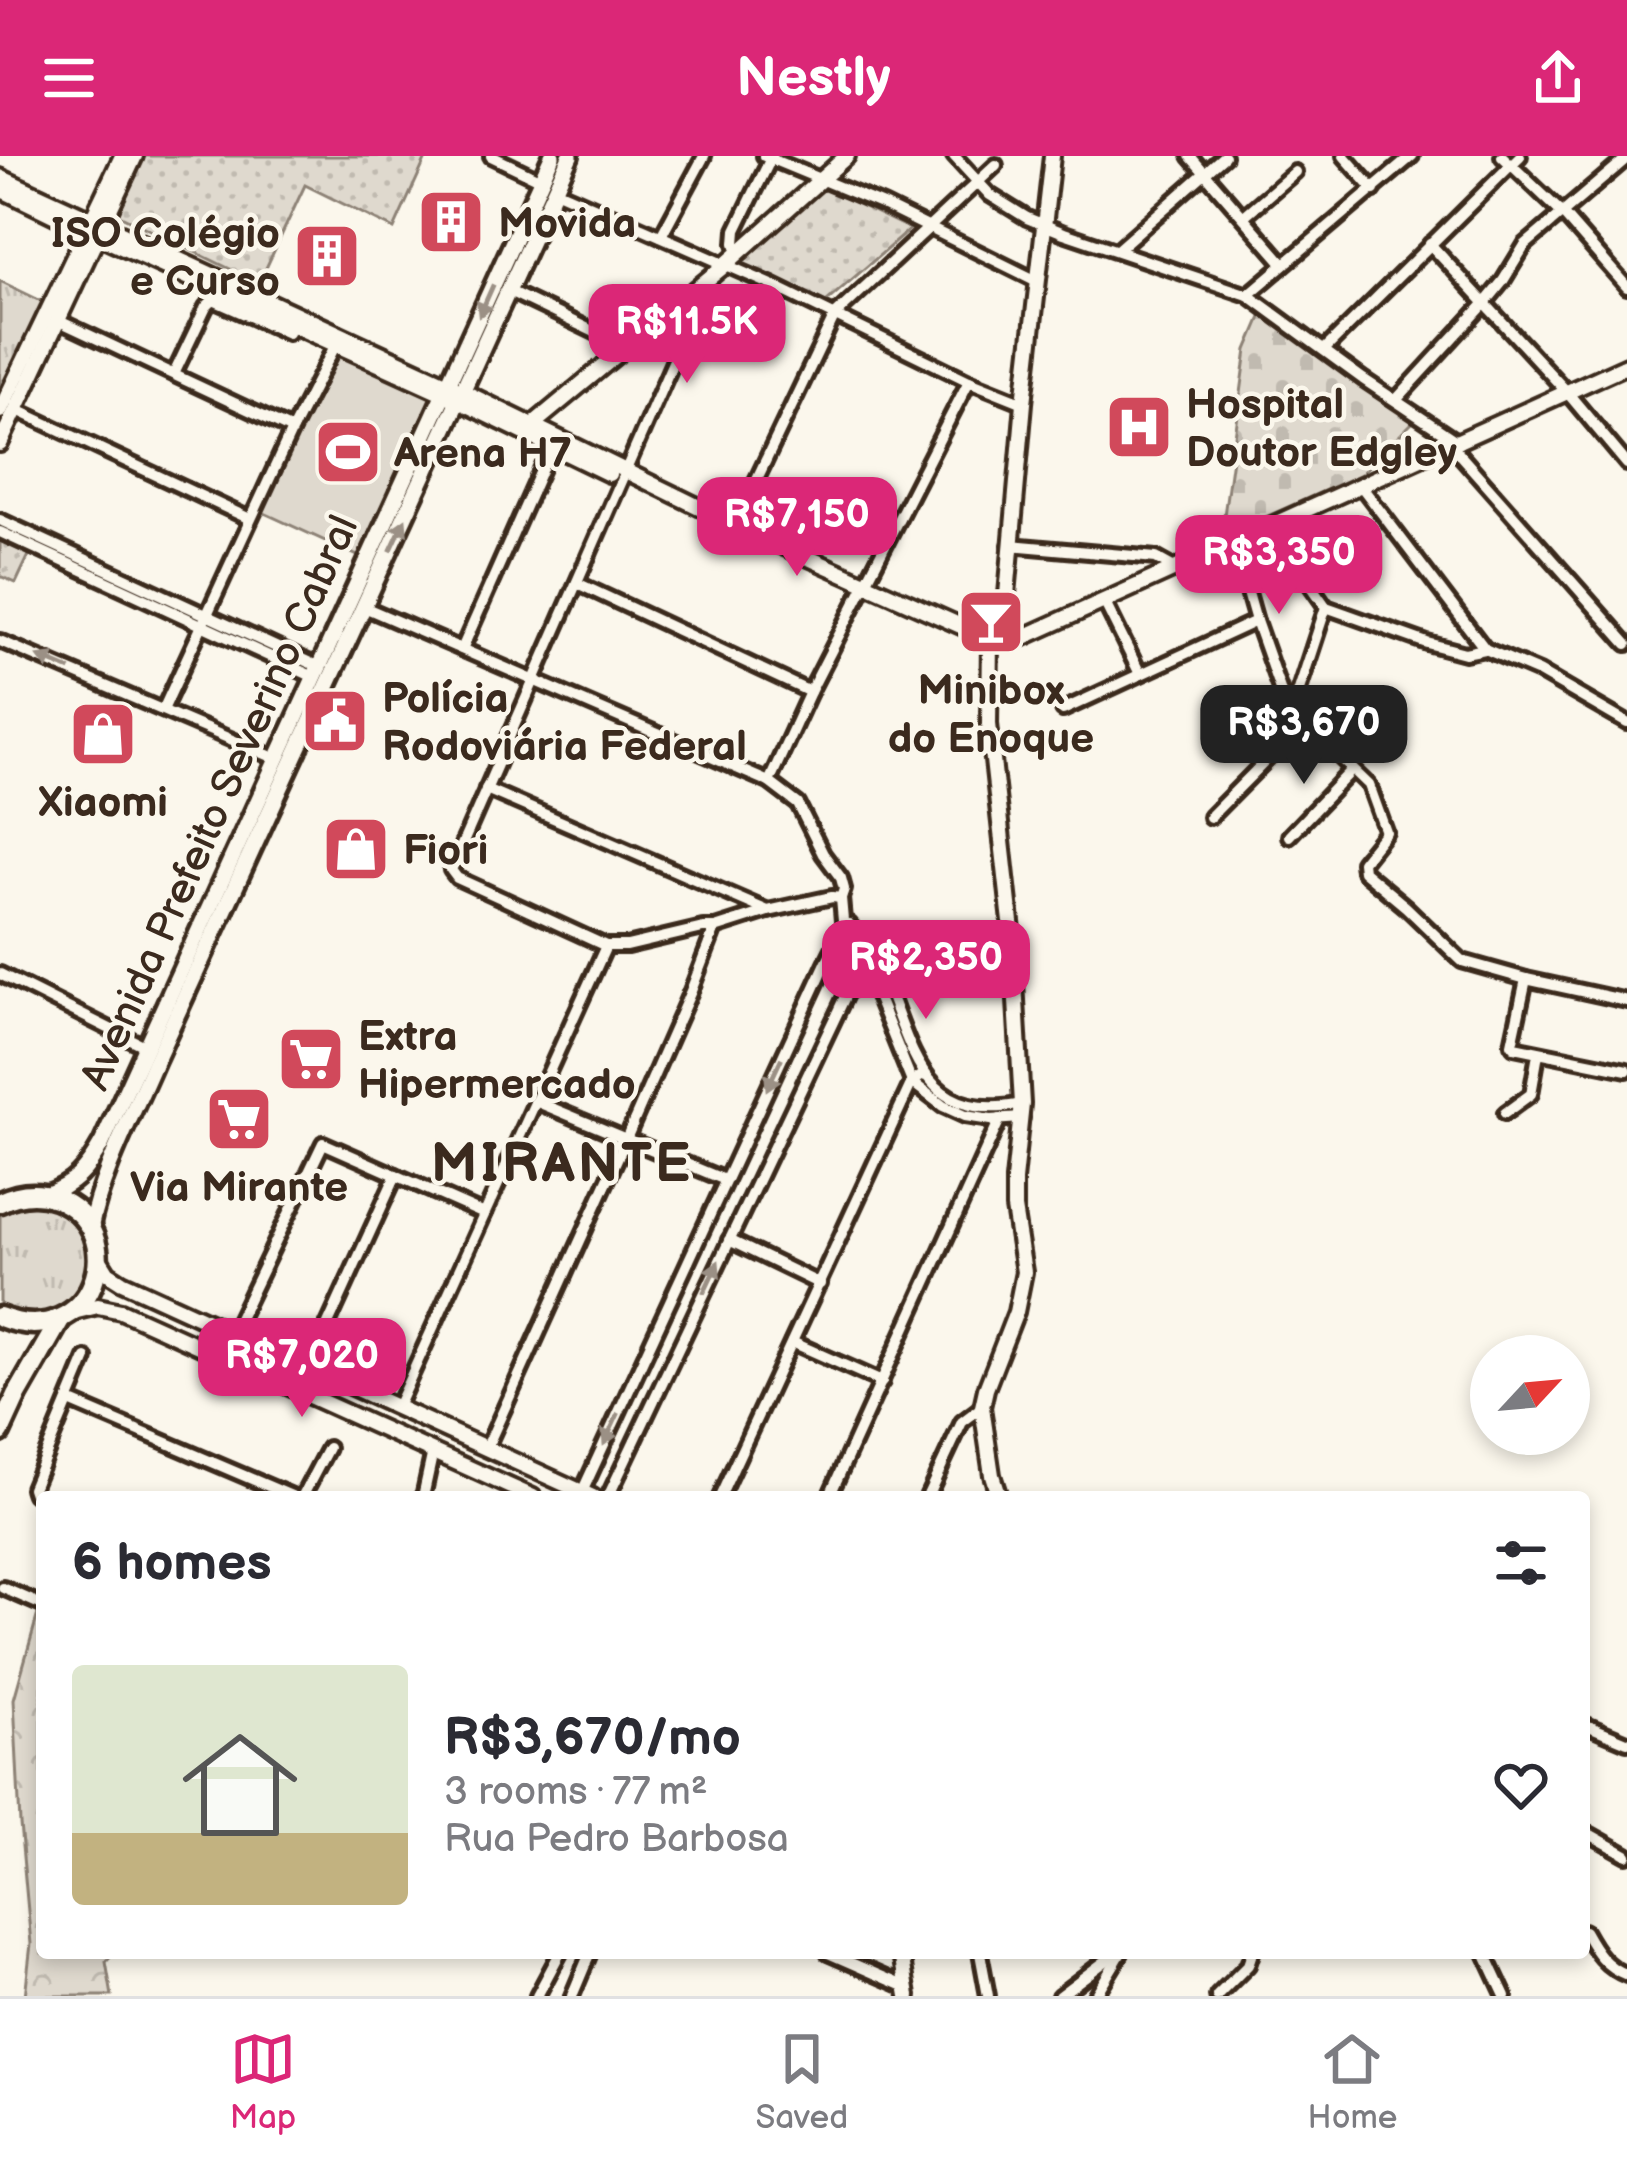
<!DOCTYPE html>
<html lang="en">
<head>
<meta charset="utf-8">
<style>
  :root { --surface:#fff; --page:#f2f2f3; --text:#2b2b33; --muted:#7c7c81; --line:#e1e1e2; --accent:#db2777 }
  body { margin:0; font-family:"Balsamiq Sans",sans-serif; background:var(--page); color:var(--text); height:100vh; display:flex; flex-direction:column; font-size:45px; white-space:nowrap }
  * { box-sizing:border-box; margin:0 }
  p { font-size:39px; color:var(--muted) }
  .icon { flex:none; width:66px; height:66px; fill:none; stroke:currentColor; stroke-width:2; stroke-linecap:round; stroke-linejoin:round }
  .map { position:relative; flex:1; overflow:hidden }
  .details { position:absolute; left:36px; top:1335px; width:1554px; height:468px; display:flex; flex-direction:column; background:var(--surface); border-radius:12px; box-shadow:0 6px 18px #0003 }
  .details>* { flex:none }
  .needle { width:78px; rotate:64deg }
  .controls { position:absolute; left:1470px; top:1179px; display:grid; gap:24px }
  .controls a { display:grid; place-items:center; width:120px; height:120px; border-radius:50%; background:var(--surface); box-shadow:0 6px 18px #0003; font-size:60px }
  .price { position:absolute; translate:-50% -102px; padding:0 27px; border-radius:24px; background:var(--accent); color:#fff; font-size:39px; line-height:78px; filter:drop-shadow(0 3px 6px #0008) }
  .price::after { content:''; position:absolute; left:50%; top:72px; width:36px; height:27px; margin-left:-18px; background:inherit; clip-path:polygon(0 0,100% 0,50% 100%) }
  .price.selected { background:#222; color:#fff }
  ul { padding:0; list-style:none }
  li { display:flex; align-items:center; gap:36px; height:300px; padding:0 36px }
  li+li { border-top:3px solid var(--line) }
  li span { display:grid; place-items:center; flex:none; width:336px; height:240px; border-radius:12px; color:#555 }
  li>.icon { margin-inline-start:auto }
  span .icon { width:144px; height:144px; fill:#fffc; stroke-width:1 }
  li b { font-size:51px }
  h2 { display:flex; justify-content:space-between; align-items:center; height:144px; padding:0 36px; font-size:51px }
  header { display:flex; justify-content:space-between; align-items:center; height:156px; padding:0 36px; background:var(--accent); color:#fff; font-size:54px; font-weight:600 }
  .menu { display:flex; justify-content:space-around; align-items:center; height:168px; border-top:3px solid var(--line); background:var(--surface); font-size:33px; color:var(--muted) }
  .menu a { display:grid; justify-items:center; gap:6px }
  .menu .selected { color:var(--accent) }
  .map>svg:first-child { display:block }
</style>
</head>
<body>
<header><svg class="icon" aria-label="menu" viewBox="0 0 24 24"><path d="M4 6h16M4 12h16M4 18h16"/></svg>Nestly<svg class="icon" aria-label="share" viewBox="0 0 24 24"><path d="M12 15V3M7 8l5-5 5 5M5 13v7h14v-7"/></svg></header>
<div class="map">
<svg width="1627" height="1840" viewBox="0 0 1627 1840">
  <defs>
    <pattern id="grass-dots" width="8" height="8" patternUnits="userSpaceOnUse" patternTransform="scale(3)"><rect width="8" height="8" fill="#dfd9ce"/><path d="M2 2h.1M6 6h.1" fill="none" stroke="#c0bab0" stroke-width="1.8" stroke-linecap="round"/></pattern>
    <pattern id="forest-crowns" width="20" height="18" patternUnits="userSpaceOnUse" patternTransform="scale(3)"><rect width="20" height="18" fill="#dfd9ce"/><path d="M2 6a3 3 0 1 1 6 0M12 15a3 3 0 1 1 6 0" fill="none" stroke="#c0bab0"/></pattern>
    <pattern id="cemetery-stones" width="16" height="16" patternUnits="userSpaceOnUse" patternTransform="scale(3)"><rect width="16" height="16" fill="#dfd9ce"/><path d="M2 7V4a2 2 0 0 1 4 0v3zM10 15v-3a2 2 0 0 1 4 0v3z" fill="#c0bab0"/></pattern>
    <pattern id="park-tufts" width="24" height="20" patternUnits="userSpaceOnUse" patternTransform="scale(3)"><rect width="24" height="20" fill="#dfd9ce"/><path d="M3 7l-1-3M5 7V3M7 7l1-3M15 17l-1-3M17 17v-4M19 17l1-3" fill="none" stroke="#c0bab0"/></pattern>
  </defs>
  <rect width="100%" height="100%" fill="#fbf7ec"/>
  <filter id="ink" filterUnits="userSpaceOnUse"><feTurbulence type="fractalNoise" baseFrequency=".00833" numOctaves="2"/><feDisplacementMap in="SourceGraphic" scale="24" xChannelSelector="R" yChannelSelector="G"/><feConvolveMatrix kernelMatrix="1 2 1 2 8 2 1 2 1" color-interpolation-filters="sRGB"/></filter>
  <g filter="url(#ink)">
    <g fill="url(#grass-dots)" stroke="#8d8276" stroke-width="3">
      <path d="M142 0H427L394 73 305 29 259 127 115 57Z"/>
      <path d="M820 30 910 73 826 146 734 105Z"/>
      <path d="M0 377 32 393 16 427 0 420Z"/>
    </g>
    <path fill="url(#forest-crowns)" stroke="#8d8276" stroke-width="3" d="M39 1454 42 1456V1797H114L106 1806 112 1840H25L31 1788 20 1668 14 1543Z"/>
    <path fill="url(#cemetery-stones)" stroke="#8d8276" stroke-width="3" d="M1262 159 1415 264 1361 318 1221 381 1247 194Z"/>
    <g fill="url(#park-tufts)" stroke="#8d8276" stroke-width="3">
      <path d="M0 125 43 146 0 237Z"/>
      <path d="M22 1048C133 1048 83 1203 0 1151V1058Z"/>
    </g>
    <path fill="#dfd9ce" stroke="#8d8276" stroke-width="3" d="M338 191 437 238 360 401 258 354Z"/>
    <g fill="none" stroke-linecap="round" stroke-linejoin="round">
      <g stroke="#3b2a1e" stroke-width="20">
        <g id="street">
          <path d="M491 0 541 24"/>
          <path d="M764 0 883 49 1037 125"/>
          <path d="M954 0 990 39 1027 62 1064 77 1248 139 1363 223 1459 287"/>
          <path d="M1190 0 1284 108"/>
          <path d="M1344 0 1374 34"/>
          <path d="M1502 0 1562 57 1627 131"/>
          <path d="M555 34 772 129 969 225 1024 247"/>
          <path d="M1244 60 1295 16"/>
          <path d="M661 80 704 0"/>
          <path d="M1430 88 1566 235 1627 308"/>
          <path d="M1117 94 1224 0"/>
          <path d="M738 97 735 87 736 74 772 0"/>
          <path d="M708 126 451 714 457 722 606 790H627L703 772H715L768 755"/>
          <path d="M509 135 626 191"/>
          <path d="M1248 139 1412 0"/>
          <path d="M57 164 292 274"/>
          <path d="M1324 194 1520 0"/>
          <path d="M174 218 206 151 213 144 288 177"/>
          <path d="M1396 244 1485 147 1503 125 1525 89 1627 2"/>
          <path d="M15 253 250 363"/>
          <path d="M1452 290 1627 488"/>
          <path d="M1361 330 1485 493"/>
          <path d="M0 364 319 511"/>
          <path d="M734 371 835 159 996 9"/>
          <path d="M1270 371 1326 451"/>
          <path d="M0 376 314 521"/>
          <path d="M1234 387 1256 465 1281 536 1304 566 1369 629 1386 676 1362 706 1363 715 1406 751 1462 805 1526 823 1627 845"/>
          <path d="M1010 389 1156 402 1176 413"/>
          <path d="M577 427 810 536"/>
          <path d="M1104 445 1140 518"/>
          <path d="M364 451 769 626 798 648 823 698 841 722 844 733 841 742 844 776"/>
          <path d="M1326 451 1427 487 1465 497 1485 493 1539 516 1627 567"/>
          <path d="M0 485 277 603"/>
          <path d="M462 493 551 292"/>
          <path d="M1293 552 1326 451"/>
          <path d="M163 554 292 274 336 188"/>
          <path d="M1063 554 1256 465"/>
          <path d="M769 626 810 536 969 225"/>
          <path d="M486 633 768 755 832 741 841 742"/>
          <path d="M1210 661 1304 566"/>
          <path d="M1289 680 1352 614"/>
          <path d="M849 768C859 780 870 793 877 807 912 880 914 970 1022 948"/>
          <path d="M844 776 862 803 912 926 943 950 965 960 991 964 1022 962"/>
          <path d="M0 818 146 891"/>
          <path d="M1526 823 1512 888 1514 891 1627 914"/>
          <path d="M535 945 725 1024"/>
          <path d="M1505 957 1531 938 1538 898"/>
          <path d="M729 1084 820 1128"/>
          <path d="M233 1175 323 987 484 1058"/>
          <path d="M792 1186 882 1226"/>
          <path d="M308 1212 396 1019"/>
          <path d="M69 1245 294 1341"/>
          <path d="M397 1251 606 790"/>
          <path d="M486 1293 626 983 691 835 715 772"/>
          <path d="M582 1336 826 807 834 791 851 771"/>
          <path d="M302 1341 328 1292"/>
          <path d="M423 1341 433 1295"/>
          <path d="M608 1341 868 792"/>
          <path d="M720 1341 912 926 923 919"/>
          <path d="M829 1341 1000 963"/>
          <path d="M927 1341 962 1266 982 1251"/>
          <path d="M42 1343 34 1338 32 1332 86 1202"/>
          <path d="M3 1432 42 1449"/>
          <path d="M1584 1568 1627 1586"/>
          <path d="M1584 1675 1627 1699"/>
          <path d="M1584 1775C1595 1795 1605 1811 1627 1819"/>
          <path d="M828 1797 906 1831"/>
          <path d="M980 1797 988 1840"/>
          <path d="M1485 1797 1505 1840"/>
          <path d="M537 1840 560 1797"/>
          <path d="M572 1840 590 1797"/>
          <path d="M1059 1840 1116 1797"/>
          <path d="M1095 1840 1121 1797"/>
          <path d="M1217 1840 1248 1809 1252 1797"/>
        </g>
      </g>
      <g stroke="#3b2a1e" stroke-width="22">
        <g id="secondary">
          <path d="M0 21 448 228 744 373 990 483 1009 484 1024 481 1627 209"/>
          <path d="M0 33 86 75 438 235 609 318"/>
          <path d="M0 255 122 0"/>
          <path d="M531 270 725 109 847 0"/>
          <path d="M0 288 135 0"/>
          <path d="M990 483 989 568 1012 775 1022 948 1014 1024V1052L1024 1116 1016 1156 986 1233 982 1251 992 1319 999 1341"/>
          <path d="M1003 484 1024 247 1052 0"/>
          <path d="M98 1101 108 1117 122 1126 593 1341"/>
          <path d="M73 1156 98 1150 121 1155 533 1341"/>
          <path d="M901 1797 908 1840"/>
        </g>
      </g>
      <g stroke="#3b2a1e" stroke-width="24">
        <g id="primary">
          <path d="M45 1039C74 1029 87 1014 102 987L552 0"/>
          <path d="M90 1073C102 1015 132 960 155 906L570 0"/>
        </g>
      </g>
      <g stroke="#3b2a1e" stroke-width="27">
        <g id="highway">
          <path d="M0 1046C17 1038 36 1035 55 1042 135 1074 94 1198 0 1161"/>
          <path d="M0 1276 17 1239 60 1164"/>
        </g>
      </g>
      <use href="#street" stroke="#fbf7ec" stroke-width="10"/>
      <use href="#secondary" stroke="#fbf7ec" stroke-width="14"/>
      <use href="#primary" stroke="#fbf7ec" stroke-width="15"/>
      <use href="#highway" stroke="#fbf7ec" stroke-width="18"/>
    </g>
    <defs><path id="oneway-solid" d="M-6-.8H1V-3.2L6.5 0L1 3.2V.8H-6Z" transform="scale(3)"/></defs>
    <g fill="#9b9085">
      <use href="#oneway-solid" transform="translate(486 145) rotate(114)"/>
      <use href="#oneway-solid" transform="translate(398 379) rotate(-65)"/>
      <use href="#oneway-solid" transform="translate(54 507) rotate(-157)"/>
      <use href="#oneway-solid" transform="translate(774 918) rotate(115)"/>
      <use href="#oneway-solid" transform="translate(711 1121) rotate(-65)"/>
      <use href="#oneway-solid" transform="translate(611 1273) rotate(115)"/>
    </g>
  </g>
  <defs>
    <g id="building-square" transform="scale(3.45)"><rect x="-9" y="-9" width="18" height="18" rx="4" fill="#d1495b" stroke="#fbf7ec"/><path d="M-4-6H4V6H1V3H-1V6H-4ZM-2.5-4.3h1.7v1.8h-1.7ZM.8-4.3h1.7v1.8H.8ZM-2.5-1h1.7V.8h-1.7ZM.8-1h1.7V.8H.8Z" fill="#fff"/></g>
    <g id="hospital-square" transform="scale(3.45)"><rect x="-9" y="-9" width="18" height="18" rx="4" fill="#d1495b" stroke="#fbf7ec"/><path d="M-5-5h3v3.5h4V-5h3V5h-3V1.5h-4V5h-3Z" fill="#fff"/></g>
    <g id="stadium-square" transform="scale(3.45)"><rect x="-9" y="-9" width="18" height="18" rx="4" fill="#d1495b" stroke="#fbf7ec"/><path d="M0-5a6.5 5 0 1 0 0 10a6.5 5 0 1 0 0-10ZM-3.5-1.8h7v3.6h-7Z" fill="#fff"/></g>
    <g id="bar-square" transform="scale(3.45)"><rect x="-9" y="-9" width="18" height="18" rx="4" fill="#d1495b" stroke="#fbf7ec"/><path d="M-6-5H6L.8 .8V4.5H3.5V6h-7V4.5H-.8V.8Z" fill="#fff"/></g>
    <g id="civic-square" transform="scale(3.45)"><rect x="-9" y="-9" width="18" height="18" rx="4" fill="#d1495b" stroke="#fbf7ec"/><path d="M-.6-6.5H3V-4.5H.6V-3L4-1V1h2V6H-6V1h2V-1L-.6-3ZM-1.2 2.5V6h2.4V2.5Z" fill="#fff"/></g>
    <g id="shop-square" transform="scale(3.45)"><rect x="-9" y="-9" width="18" height="18" rx="4" fill="#d1495b" stroke="#fbf7ec"/><path d="M-5-2.5h2.3a2.7 3.5 0 0 1 5.4 0H5L5.5 6h-11ZM-1.5-2.5h3a1.5 2.3 0 0 0-3 0Z" fill="#fff"/></g>
    <g id="supermarket-square" transform="scale(3.45)"><rect x="-9" y="-9" width="18" height="18" rx="4" fill="#d1495b" stroke="#fbf7ec"/><path d="M-6-5.5h2.5l.6 2H6L4.5 2H-2.5L-4.4-4H-6ZM-1.5 3.2a1.3 1.3 0 1 0 .1 0ZM3 3.2a1.3 1.3 0 1 0 .1 0Z" fill="#fff"/></g>
  </defs>
  <g fill-rule="evenodd">
    <use href="#building-square" x="451" y="66"/>
    <use href="#building-square" x="327" y="100"/>
    <use href="#hospital-square" x="1139" y="271"/>
    <use href="#stadium-square" x="348" y="296"/>
    <use href="#bar-square" x="991" y="466"/>
    <use href="#civic-square" x="335" y="565"/>
    <use href="#shop-square" x="103" y="578"/>
    <use href="#shop-square" x="356" y="693"/>
    <use href="#supermarket-square" x="311" y="903"/>
    <use href="#supermarket-square" x="239" y="963"/>
  </g>
  <g text-anchor="middle" stroke-width="9" stroke-linejoin="round" paint-order="stroke">
    <g font-size="42" font-weight="bold" fill="#3b2a1e" stroke="#fbf7ec" text-anchor="start">
      <text x="498" y="81">Movida</text>
      <text x="280" y="91" text-anchor="end">ISO Colégio<tspan x="280" dy="48">e Curso</tspan></text>
      <text x="1186" y="262">Hospital<tspan x="1186" dy="48">Doutor Edgley</tspan></text>
      <text x="394" y="311">Arena H7</text>
      <text x="991" y="548" text-anchor="middle">Minibox<tspan x="991" dy="48">do Enoque</tspan></text>
      <text x="382" y="556">Polícia<tspan x="382" dy="48">Rodoviária Federal</tspan></text>
      <text x="103" y="660" text-anchor="middle">Xiaomi</text>
      <text x="403" y="708">Fiori</text>
      <text x="358" y="894">Extra<tspan x="358" dy="48">Hipermercado</tspan></text>
      <text x="239" y="1045" text-anchor="middle">Via Mirante</text>
    </g>
    <g font-size="42" fill="#3b2a1e" stroke="#fbf7ec">
      <text transform="translate(218 646) rotate(-66)" y="15">Avenida Prefeito Severino Cabral</text>
    </g>
    <g font-size="54" font-weight="bold" letter-spacing="3" fill="#3b2a1e" stroke="#fbf7ec">
      <text x="562" y="1025">MIRANTE</text>
    </g>
  </g>
</svg>
<div class="controls">
<a><svg class="needle" viewBox="-14 -14 28 28"><path d="M0-13l5 13h-10z" fill="#e53935"/><path d="M0 13l5-13h-10z" fill="#7c7c81"/></svg></a>
</div>
<b class="price" style="left:687px;top:230px">R$11.5K</b>
<b class="price" style="left:797px;top:423px">R$7,150</b>
<b class="price" style="left:1279px;top:461px">R$3,350</b>
<b class="price selected" style="left:1304px;top:631px">R$3,670</b>
<b class="price" style="left:926px;top:866px">R$2,350</b>
<b class="price" style="left:302px;top:1264px">R$7,020</b>
<section class="details">
<h2>6 homes<svg class="icon" aria-label="filters" viewBox="0 0 24 24"><path d="M4 7h16M4 17h16"/><circle cx="9" cy="7" r="2"/><circle cx="15" cy="17" r="2"/></svg></h2>
<ul>
<li><span style="background:linear-gradient(#dfe7d0 70%,#c2b280 0)"><svg class="icon" aria-label="home" viewBox="0 0 24 24"><path d="M3 11l9-7 9 7M6 9v11h12V9"/></svg></span><div><b>R$3,670/mo</b><p>3 rooms · 77 m²</p><p>Rua Pedro Barbosa</p></div><svg class="icon" aria-label="heart" viewBox="0 0 24 24"><path d="M12 20l-8-8c-3-5 5-10 8-4 3-6 11-1 8 4z"/></svg></li>
</ul>
</section>
</div>
<nav class="menu">
<a class="selected"><svg class="icon" aria-label="map" viewBox="0 0 24 24"><path d="M3 6l6-2 6 2 6-2v14l-6 2-6-2-6 2zM9 4v14M15 6v14"/></svg>Map</a>
<a><svg class="icon" aria-label="saved" viewBox="0 0 24 24"><path d="M7 4h10v16l-5-4-5 4z"/></svg>Saved</a>
<a><svg class="icon" aria-label="home" viewBox="0 0 24 24"><path d="M3 11l9-7 9 7M6 9v11h12V9"/></svg>Home</a>
</nav>
</body>
</html>
